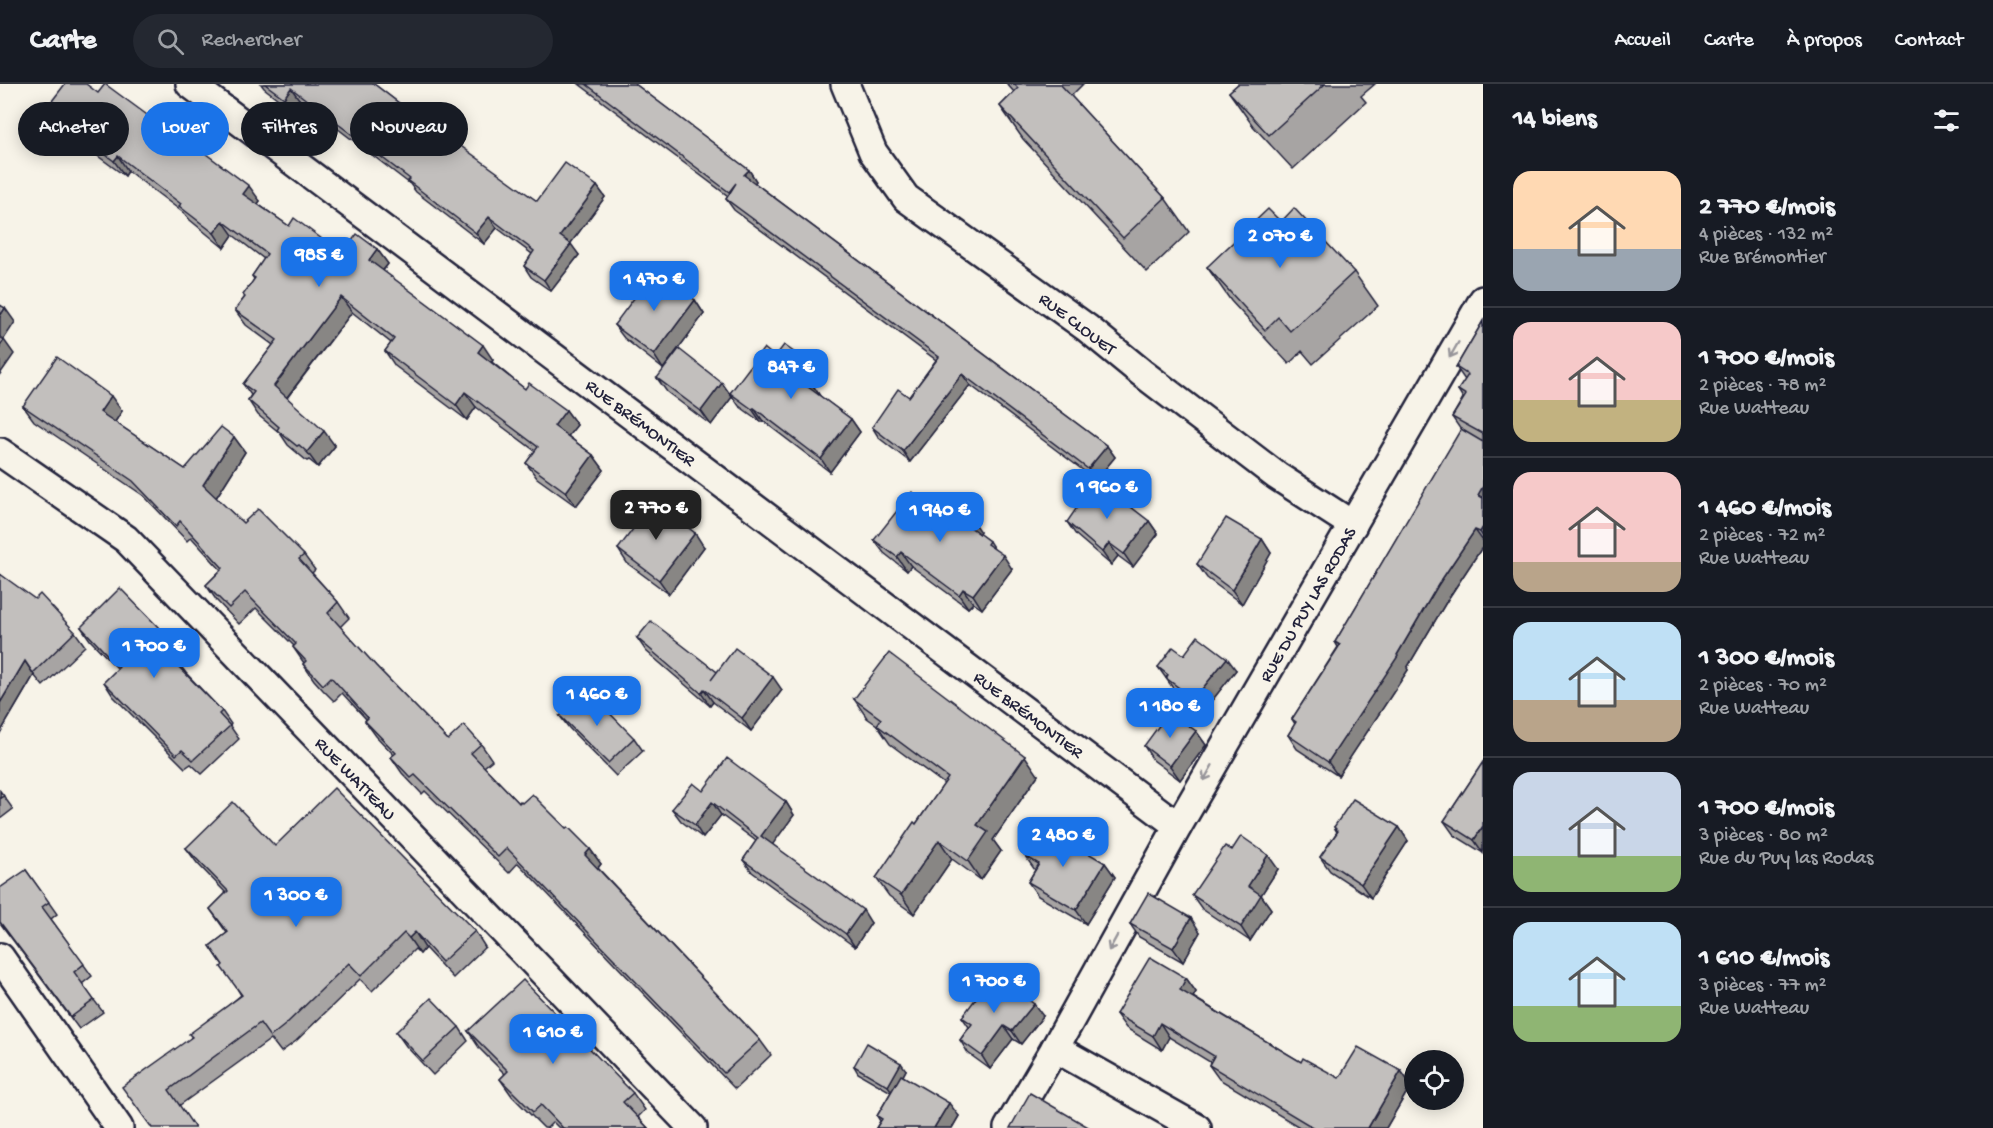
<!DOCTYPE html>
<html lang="fr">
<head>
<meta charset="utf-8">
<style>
  :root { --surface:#171b24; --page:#242831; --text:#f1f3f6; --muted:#9ea1a6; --line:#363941; --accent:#1a73e8 }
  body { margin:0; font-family:"Gochi Hand",sans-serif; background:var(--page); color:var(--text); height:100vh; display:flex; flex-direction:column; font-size:22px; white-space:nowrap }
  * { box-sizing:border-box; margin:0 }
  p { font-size:20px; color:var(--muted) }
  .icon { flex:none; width:33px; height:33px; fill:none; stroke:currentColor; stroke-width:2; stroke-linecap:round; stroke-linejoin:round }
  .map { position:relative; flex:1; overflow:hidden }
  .details { display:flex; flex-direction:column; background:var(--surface); width:510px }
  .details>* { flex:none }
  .hud { position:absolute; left:18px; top:18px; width:570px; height:54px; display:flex; gap:12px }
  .fabs { position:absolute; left:1404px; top:966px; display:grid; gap:12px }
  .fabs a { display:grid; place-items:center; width:60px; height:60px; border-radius:50%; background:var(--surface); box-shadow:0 3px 15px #0003; font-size:30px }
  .price { position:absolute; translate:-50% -51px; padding:0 14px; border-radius:12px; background:var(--accent); color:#fff; font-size:20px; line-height:39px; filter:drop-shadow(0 2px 3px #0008) }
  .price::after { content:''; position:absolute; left:50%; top:36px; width:18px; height:14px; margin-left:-9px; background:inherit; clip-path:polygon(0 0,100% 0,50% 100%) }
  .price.selected { background:#222; color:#fff }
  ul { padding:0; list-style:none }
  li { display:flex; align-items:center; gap:18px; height:150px; padding:0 30px }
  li+li { border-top:2px solid var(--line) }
  li span { display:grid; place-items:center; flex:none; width:168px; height:120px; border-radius:18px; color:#555 }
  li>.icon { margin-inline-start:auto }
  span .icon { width:72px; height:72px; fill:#fffc; stroke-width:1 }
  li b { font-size:26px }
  h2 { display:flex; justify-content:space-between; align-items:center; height:72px; padding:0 30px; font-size:26px }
  .tag { padding:0 21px; border-radius:27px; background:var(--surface); box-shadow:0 3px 15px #0003; font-size:21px; line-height:54px }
  .tag.selected { background:var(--accent); color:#fff }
  header { display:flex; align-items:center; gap:36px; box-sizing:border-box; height:84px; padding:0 30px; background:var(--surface); border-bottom:2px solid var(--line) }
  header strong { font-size:28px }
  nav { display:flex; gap:33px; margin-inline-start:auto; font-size:21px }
  .search { width:420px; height:54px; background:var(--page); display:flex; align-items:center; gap:15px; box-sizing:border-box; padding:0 21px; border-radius:33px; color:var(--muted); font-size:22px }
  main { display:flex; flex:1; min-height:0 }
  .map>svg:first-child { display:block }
</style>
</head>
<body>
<header>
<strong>Carte</strong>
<div class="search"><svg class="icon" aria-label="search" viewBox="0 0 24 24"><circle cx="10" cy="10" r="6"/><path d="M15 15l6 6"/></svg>Rechercher</div>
<nav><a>Accueil</a><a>Carte</a><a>À propos</a><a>Contact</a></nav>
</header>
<main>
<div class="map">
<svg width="1483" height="1044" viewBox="0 0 1483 1044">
  <rect width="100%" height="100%" fill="#f7f3e8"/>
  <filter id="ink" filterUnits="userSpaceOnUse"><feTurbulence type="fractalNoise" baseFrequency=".0167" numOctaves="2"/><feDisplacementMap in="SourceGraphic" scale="12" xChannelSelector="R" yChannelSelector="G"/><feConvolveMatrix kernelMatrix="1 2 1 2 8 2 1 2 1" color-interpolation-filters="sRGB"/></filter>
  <g filter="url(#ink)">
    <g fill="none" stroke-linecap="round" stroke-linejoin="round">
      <g stroke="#22223b" stroke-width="32">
        <g id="street">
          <path d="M190 0 1178 742"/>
          <path d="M845 0 873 68 906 114 1087 244 1142 289 1277 392 1353 441"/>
          <path d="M0 368 126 455 693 1044"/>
          <path d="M0 873 119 1044"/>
          <path d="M1055 964 1197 1044"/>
          <path d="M1008 1044 1055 964 1178 742 1483 216"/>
        </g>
      </g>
      <use href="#street" stroke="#f7f3e8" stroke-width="27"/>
    </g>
    <g fill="#a7a4a3" stroke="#22223b" stroke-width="1.5">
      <path d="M261 0H374L442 52 537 117 597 102 605 113 570 160 579 171 551 207 531 193 524 182 532 170 497 144 484 160 416 108 410 100 299 15 291 25 264 4Z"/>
      <path d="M579 0H635L749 86 756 97 755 99 1107 362 1115 373 1096 396 970 301 910 378 879 354 872 343 909 313 936 276 734 126 726 115 728 112Z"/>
      <path d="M1007 0H1083L1071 12 1165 114 1189 148 1147 188 1023 55 1000 22 1014 8Z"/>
      <path d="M1238 0H1375L1361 12 1366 18 1293 85 1253 42 1229 8Z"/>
      <path d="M98 9 260 117 258 120 289 142 342 170 377 165 388 180 383 187 493 276 492 278 525 305 566 326 577 341 568 352 593 371 604 386 576 422 537 394 526 379 535 367 476 323 467 336 395 282 385 267 391 259 352 228 287 314 335 362 318 383 309 376 307 377 288 361 280 349 258 331 248 316 251 311 243 300 273 261 246 241 235 226 245 213 254 195 252 192 264 175 233 151 224 164 190 136 185 130 128 87 125 92 91 67 81 52 83 49 62 32 52 17Z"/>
      <path d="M1281 138 1354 188 1378 222 1313 280 1302 267 1289 280 1231 217 1207 183Z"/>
      <path d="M695 216 704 230 663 285 624 254 614 241Z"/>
      <path d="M1483 237V462L1448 515 1407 584 1408 586 1338 692 1297 665 1288 651 1295 640 1292 635 1338 563 1335 558 1461 346 1452 333 1463 314 1458 306 1465 296 1456 283Z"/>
      <path d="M775 273 818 292 812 300 820 312 851 335 860 348 830 388 763 337 761 338 739 322 730 309Z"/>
      <path d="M657 294 722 299 732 313 711 341 667 308Z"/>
      <path d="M23 322 122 327 115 338 185 385 234 353 245 368 216 414 243 439 304 471 315 486 312 489 338 518 349 534 340 543 376 582 448 656 481 660 492 676 484 683 519 719H522L566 744 590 765 601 780 598 784 760 956 771 971 735 1005 518 779 509 789 425 707 422 710 402 689 391 673 394 671 376 652 365 637 366 635 342 609 334 617 323 606 314 596 303 580 304 579 293 563 294 562 256 524 239 540 217 517 206 501 221 486 191 453 187 457 144 412 34 337Z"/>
      <path d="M934 424 980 448 979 450 989 457 994 465 1012 485 982 525 973 519 968 524 911 482 907 487 884 469 874 456Z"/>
      <path d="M1149 437 1158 450 1133 483 1118 472 1111 481 1076 451 1067 438Z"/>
      <path d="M1262 455 1271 469 1242 520 1207 494 1197 480Z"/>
      <path d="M704 463 669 510 627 479 618 465Z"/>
      <path d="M0 490 75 548 85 562 43 602 34 591 0 649Z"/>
      <path d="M81 543 160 545 169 558 164 562 176 576 186 589 222 627 231 640 230 642 239 655 202 690 191 680 185 684 113 612 104 598 118 585 90 556Z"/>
      <path d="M637 554 717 589 782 606 751 647 713 618 710 622 646 567Z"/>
      <path d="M1184 571 1236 586 1203 628 1175 607 1158 583Z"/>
      <path d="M854 615 1038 691 993 756 1001 767 981 796 952 775 914 830 889 812 876 794 916 740 944 700 890 660 877 641 867 634Z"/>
      <path d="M560 632 634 654 643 667 616 692 569 644Z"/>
      <path d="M1196 647 1206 661 1180 696 1153 676 1144 662Z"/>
      <path d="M1483 678V769L1454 751 1444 737Z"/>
      <path d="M0 707 13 725 0 735Z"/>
      <path d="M703 707 786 718 794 731 772 760 871 839 855 863 752 788 743 776 756 757 721 731 703 754 681 737 672 725Z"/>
      <path d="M1334 743H1399L1408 757 1371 814 1330 787 1320 773 1337 748Z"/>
      <path d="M275 762 475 847 485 863 453 894 425 864 420 870 415 865 372 907 360 895 296 957 281 968 271 955 180 1021 151 1044 191 953 241 911 223 881 210 862 227 849 210 825 226 809 197 779 186 764Z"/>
      <path d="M1232 766 1278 785 1261 811 1271 825 1250 857 1202 825 1192 811Z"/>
      <path d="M1025 772 1105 779 1115 793 1086 840 1038 812 1028 798 1035 786Z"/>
      <path d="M26 786 57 830 51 835 92 892 82 900 103 928 79 945 0 839Z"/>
      <path d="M1130 840 1200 848 1183 878 1139 853Z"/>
      <path d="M1186 894 1196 908 1193 913 1301 978 1339 994 1401 987 1411 1001 1386 1044H1301L1219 995 1209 981 1210 978 1169 953 1162 966 1126 944 1116 930Z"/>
      <path d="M1043 932 1021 960 1013 955 990 985 968 969 960 956 969 943 962 933Z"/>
      <path d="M459 943 468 957 433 991 406 962 396 948Z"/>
      <path d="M468 947 633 1009 645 1026 638 1033 648 1044H559L553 1038 547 1044H544L512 1012 500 995 505 990 480 965Z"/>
      <path d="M854 982 906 986 903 992 959 1032 952 1044H876L880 1037 877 1032 891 1008 858 989Z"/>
    </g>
    <g fill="#888684" stroke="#22223b" stroke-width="1.5">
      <path d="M291 4 299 15 291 25 284 14Z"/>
      <path d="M118 72 128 87 125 92 114 77Z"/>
      <path d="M749 86 756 97 752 102 744 91Z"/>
      <path d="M249 102 260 117 254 124 243 110Z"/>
      <path d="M597 102 605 113 568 163 560 152Z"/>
      <path d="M489 133 497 144 484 160 476 149Z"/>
      <path d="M223 137 233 151 224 164 214 149Z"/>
      <path d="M571 160 579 171 551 207 544 196Z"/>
      <path d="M377 165 388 180 379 191 369 176Z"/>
      <path d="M341 213 352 228 284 317 274 302Z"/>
      <path d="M695 216 704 230 663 285 654 271Z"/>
      <path d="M5 224 15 238 0 261V232Z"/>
      <path d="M4 256 14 270 0 290V262Z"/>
      <path d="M483 261 493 276 489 282 478 268Z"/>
      <path d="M809 279 818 292 812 300 820 312 817 316 800 291Z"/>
      <path d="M962 290 970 301 910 378 903 367Z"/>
      <path d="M722 299 732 313 711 341 701 327Z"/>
      <path d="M465 308 476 323 467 336 456 321Z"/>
      <path d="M111 312 122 327 111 344 100 328Z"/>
      <path d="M754 324 763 337 761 338 752 325Z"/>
      <path d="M566 326 577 341 565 356 554 342Z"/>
      <path d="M851 335 860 348 830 388 821 375Z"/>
      <path d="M324 347 335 362 318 383 307 368Z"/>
      <path d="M234 353 245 368 214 417 203 401Z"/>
      <path d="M1107 362 1115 373 1096 396 1088 385Z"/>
      <path d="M593 371 604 386 576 422 566 408Z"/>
      <path d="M1483 402V418L1478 411Z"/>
      <path d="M971 435 980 448 976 454 966 440Z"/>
      <path d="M1149 437 1158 450 1133 483 1124 470Z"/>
      <path d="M1483 443V453L1480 448Z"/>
      <path d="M1475 446 1483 457V462L1448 515 1407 584 1408 586 1338 692 1328 678 1397 571 1438 501Z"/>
      <path d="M695 449 704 463 669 510 659 496Z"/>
      <path d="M1262 455 1271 469 1242 520 1232 506Z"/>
      <path d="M1109 459 1118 472 1111 481 1102 468Z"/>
      <path d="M901 468 911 482 907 487 897 473Z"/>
      <path d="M1003 471 1012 485 982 525 973 511Z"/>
      <path d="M963 505 973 519 968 524 959 511Z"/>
      <path d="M1227 574 1236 586 1203 628 1194 615Z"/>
      <path d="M25 577 34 591 0 649V619Z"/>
      <path d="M773 593 782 606 751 647 742 634Z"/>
      <path d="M704 605 713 618 710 622 701 609Z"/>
      <path d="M1196 647 1206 661 1180 696 1170 682Z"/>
      <path d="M1025 672 1038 691 993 756 1001 767 981 796 968 777 977 741Z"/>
      <path d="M712 718 721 731 703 754 695 741Z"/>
      <path d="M786 718 794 731 770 764 761 752Z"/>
      <path d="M1483 742V769L1474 756Z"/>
      <path d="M1399 743 1408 757 1371 814 1361 800Z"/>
      <path d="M939 756 952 775 914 830 901 811Z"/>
      <path d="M590 765 601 780 596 786 585 771Z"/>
      <path d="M1268 771 1278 785 1261 811 1271 825 1250 857 1241 843 1248 802Z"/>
      <path d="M1105 779 1115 793 1086 840 1076 826Z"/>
      <path d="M863 826 871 839 855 863 846 850Z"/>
      <path d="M1191 834 1200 848 1183 878 1173 864Z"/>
      <path d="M415 848 425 864 420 870 409 854Z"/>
      <path d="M1186 894 1196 908 1189 920 1180 906Z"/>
      <path d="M1034 920 1043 932 1021 960 1012 947Z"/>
      <path d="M1160 939 1169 953 1162 966 1153 952Z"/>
      <path d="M1004 942 1013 955 990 985 982 972Z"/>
      <path d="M901 979 906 986 893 1009 888 1002Z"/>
      <path d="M1401 987 1411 1001 1386 1044H1368Z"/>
      <path d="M949 1019 959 1032 952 1044H934Z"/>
    </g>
    <g fill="#c2bfbd" stroke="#22223b" stroke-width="1.5">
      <path d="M65 0H86L98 9 105 0 173 50 175 47 249 102 243 110 289 142 294 134 342 170 357 150 377 165 369 176 483 261 478 268 525 305 529 299 566 326 554 342 593 371 566 408 526 379 538 363 465 308 456 321 420 294 385 267 394 255 341 213 274 302 324 347 307 368 299 361 297 362 277 346 279 343 248 316 254 308 243 300 277 256 235 226 245 213 243 211 255 194 252 192 267 170 223 137 214 149 179 122 181 120 118 72 114 77 81 52 86 45 52 17Z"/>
      <path d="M265 0H374L442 52 444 50 537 117 565 79 597 102 560 152 571 160 544 196 524 182 534 167 489 133 476 149 408 97 410 95 291 4 284 14Z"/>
      <path d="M586 0H635L749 86 744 91 1107 362 1088 385 962 290 903 367 872 343 898 305 909 313 939 273 726 115 736 99 729 108Z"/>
      <path d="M1014 0H1060L1165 114 1123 154 1000 22 1018 4Z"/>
      <path d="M1238 0H1325L1269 51 1229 8Z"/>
      <path d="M1294 124 1354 188 1290 247 1278 233 1265 246 1207 183 1268 125 1281 138Z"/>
      <path d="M655 186 695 216 654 271 614 241Z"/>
      <path d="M0 221 5 224 0 232Z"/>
      <path d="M1483 237V350L1452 333 1466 311 1458 306 1468 291 1456 283Z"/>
      <path d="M0 253 4 256 0 262Z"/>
      <path d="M784 261 809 279 800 291 811 300 808 303 851 335 821 375 754 324 752 325 730 309 764 264 775 273Z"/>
      <path d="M679 265 722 299 701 327 657 294Z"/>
      <path d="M57 273 111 312 100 328 185 385 221 343 234 353 203 401 243 439 258 425 304 471 299 475 338 518 328 529 376 582 448 656 464 641 481 660 471 669 519 719 520 717 522 719 532 710 566 744 568 743 590 765 585 771 760 956 724 989 507 764 498 773 415 691 411 694 391 673 396 669 365 637 368 634 331 593 323 601 313 590 303 580 306 577 293 563 296 560 245 508 229 524 206 501 223 484 180 437 176 442 133 397 23 322Z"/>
      <path d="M1461 345 1483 358V402L1478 411 1483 414V443L1480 448 1475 446 1438 501 1397 571 1398 572 1328 678 1288 651 1296 638 1292 635 1340 561 1335 558Z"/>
      <path d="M1096 396 1149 437 1124 470 1109 459 1102 468 1067 438Z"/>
      <path d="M912 408 934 424 942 413 971 435 966 440 989 457 987 460 1003 471 973 511 963 505 959 511 901 468 897 473 874 456Z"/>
      <path d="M654 417 695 449 659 496 618 465Z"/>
      <path d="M1226 434 1262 455 1232 506 1197 480Z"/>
      <path d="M0 490 35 515 40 510 75 548 33 589 25 577 0 619Z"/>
      <path d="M120 504 160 545 153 550 176 576 174 578 222 627 219 630 230 642 193 676 182 666 176 671 104 598 119 583 81 543Z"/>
      <path d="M651 537 717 588 711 596 735 564 773 593 742 634 704 605 701 609 637 554Z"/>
      <path d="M1198 552 1227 574 1194 615 1166 594 1168 591 1158 583 1173 563 1184 571Z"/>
      <path d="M889 569 1025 672 977 741 988 748 968 777 939 756 901 811 876 794 914 738 916 740 948 694 877 641 881 635 854 615Z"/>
      <path d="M588 607 634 654 608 679 560 632Z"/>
      <path d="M1169 628 1196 647 1170 682 1144 662Z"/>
      <path d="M727 674 786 718 761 752 863 826 846 850 743 776 758 754 712 718 695 741 672 725 693 699 703 707Z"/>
      <path d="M1483 678V742L1474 756 1444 737Z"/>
      <path d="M334 704 475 847 442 878 415 848 409 854 404 849 361 892 349 879 285 941 270 953 260 939 169 1006 195 1044H152L122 1003 192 953 189 950 242 911 221 883 223 881 210 862 228 848 210 825 228 807 186 764 233 718 275 762Z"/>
      <path d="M0 707 4 712 0 714Z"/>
      <path d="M1353 715 1399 743 1361 800 1320 773 1338 747 1334 743Z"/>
      <path d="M1043 742 1105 779 1076 826 1028 798 1039 780 1025 772Z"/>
      <path d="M1241 752 1268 771 1248 802 1261 811 1241 843 1192 811 1225 762 1232 766Z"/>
      <path d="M26 786 49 818 42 823 84 880 74 888 94 916 71 933 0 838V804Z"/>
      <path d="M1148 809 1191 834 1173 864 1130 840Z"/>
      <path d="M1150 873 1186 894 1180 906 1301 978 1303 974 1339 994 1358 963 1401 987 1368 1044H1314L1209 981 1214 972 1160 939 1153 952 1116 930Z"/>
      <path d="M994 890 1034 920 1012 947 1004 942 982 972 960 956 972 940 962 933Z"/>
      <path d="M523 896 633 1009 623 1018 648 1044H563L541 1021 533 1028 500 995 508 987 468 947Z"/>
      <path d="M431 914 459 943 423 977 396 948Z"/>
      <path d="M867 959 901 979 888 1002 854 982Z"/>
      <path d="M901 991 949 1019 934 1044H876L882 1035 877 1032Z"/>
      <path d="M1030 1009 1090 1044H1010Z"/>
    </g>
    <defs><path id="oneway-shaft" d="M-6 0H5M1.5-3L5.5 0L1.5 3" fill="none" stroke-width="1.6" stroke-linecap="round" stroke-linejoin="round" transform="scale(1.5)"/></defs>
    <g stroke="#97959a">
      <use href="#oneway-shaft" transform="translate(1454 266) rotate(120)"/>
      <use href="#oneway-shaft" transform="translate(1208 689) rotate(120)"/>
      <use href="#oneway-shaft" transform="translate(1113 859) rotate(119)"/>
    </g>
  </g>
  <g text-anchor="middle" stroke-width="4.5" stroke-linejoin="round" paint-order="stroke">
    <g font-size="18" fill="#22223b" stroke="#f7f3e8">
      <text transform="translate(1078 239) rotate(37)" y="6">RUE CLOUET</text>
      <text transform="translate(641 338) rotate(37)" y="6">RUE BRÉMONTIER</text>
      <text transform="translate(1307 520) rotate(-60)" y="6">RUE DU PUY LAS RODAS</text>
      <text transform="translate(1029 630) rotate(37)" y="6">RUE BRÉMONTIER</text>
      <text transform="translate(356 694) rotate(46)" y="6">RUE WATTEAU</text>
    </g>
  </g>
</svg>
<div class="fabs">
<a><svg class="icon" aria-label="locate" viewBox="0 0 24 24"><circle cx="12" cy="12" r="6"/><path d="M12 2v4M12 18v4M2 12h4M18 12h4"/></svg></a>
</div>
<b class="price" style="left:1280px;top:185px">2 070 €</b>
<b class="price" style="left:319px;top:204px">985 €</b>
<b class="price" style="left:654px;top:228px">1 470 €</b>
<b class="price" style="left:791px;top:316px">847 €</b>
<b class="price" style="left:1107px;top:436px">1 960 €</b>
<b class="price selected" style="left:656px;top:457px">2 770 €</b>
<b class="price" style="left:940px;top:459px">1 940 €</b>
<b class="price" style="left:154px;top:595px">1 700 €</b>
<b class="price" style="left:597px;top:643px">1 460 €</b>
<b class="price" style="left:1170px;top:655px">1 180 €</b>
<b class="price" style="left:1063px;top:784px">2 480 €</b>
<b class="price" style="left:296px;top:844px">1 300 €</b>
<b class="price" style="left:994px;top:930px">1 700 €</b>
<b class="price" style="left:553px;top:981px">1 610 €</b>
<div class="hud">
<a class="tag">Acheter</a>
<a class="tag selected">Louer</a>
<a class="tag">Filtres</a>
<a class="tag">Nouveau</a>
</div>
</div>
<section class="details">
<h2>14 biens<svg class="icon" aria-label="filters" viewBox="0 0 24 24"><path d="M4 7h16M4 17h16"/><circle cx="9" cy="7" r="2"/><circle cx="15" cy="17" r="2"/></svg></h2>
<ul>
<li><span style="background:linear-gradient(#ffd9b3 65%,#9aa5b1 0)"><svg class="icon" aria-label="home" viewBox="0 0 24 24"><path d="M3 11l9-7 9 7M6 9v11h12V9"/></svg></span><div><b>2 770 €/mois</b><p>4 pièces · 132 m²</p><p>Rue Brémontier</p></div></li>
<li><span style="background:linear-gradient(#f6c9c9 65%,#c2b280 0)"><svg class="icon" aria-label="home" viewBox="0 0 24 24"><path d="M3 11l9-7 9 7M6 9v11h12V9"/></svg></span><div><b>1 700 €/mois</b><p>2 pièces · 78 m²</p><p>Rue Watteau</p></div></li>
<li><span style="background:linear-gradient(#f6c9c9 75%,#b9a48a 0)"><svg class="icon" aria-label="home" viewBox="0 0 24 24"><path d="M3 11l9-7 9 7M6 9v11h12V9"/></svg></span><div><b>1 460 €/mois</b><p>2 pièces · 72 m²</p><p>Rue Watteau</p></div></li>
<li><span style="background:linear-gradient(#bfe0f5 65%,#b9a48a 0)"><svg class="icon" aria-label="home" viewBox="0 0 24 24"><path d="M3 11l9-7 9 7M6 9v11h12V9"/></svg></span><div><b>1 300 €/mois</b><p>2 pièces · 70 m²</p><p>Rue Watteau</p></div></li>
<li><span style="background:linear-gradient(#c9d6e8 70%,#8fb573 0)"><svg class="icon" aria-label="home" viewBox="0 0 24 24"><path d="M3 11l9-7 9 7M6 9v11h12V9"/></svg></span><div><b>1 700 €/mois</b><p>3 pièces · 80 m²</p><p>Rue du Puy las Rodas</p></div></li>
<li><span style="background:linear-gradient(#bfe0f5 70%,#8fb573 0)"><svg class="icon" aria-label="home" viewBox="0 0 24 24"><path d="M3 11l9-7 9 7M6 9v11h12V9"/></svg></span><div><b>1 610 €/mois</b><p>3 pièces · 77 m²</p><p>Rue Watteau</p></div></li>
</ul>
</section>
</main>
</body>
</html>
